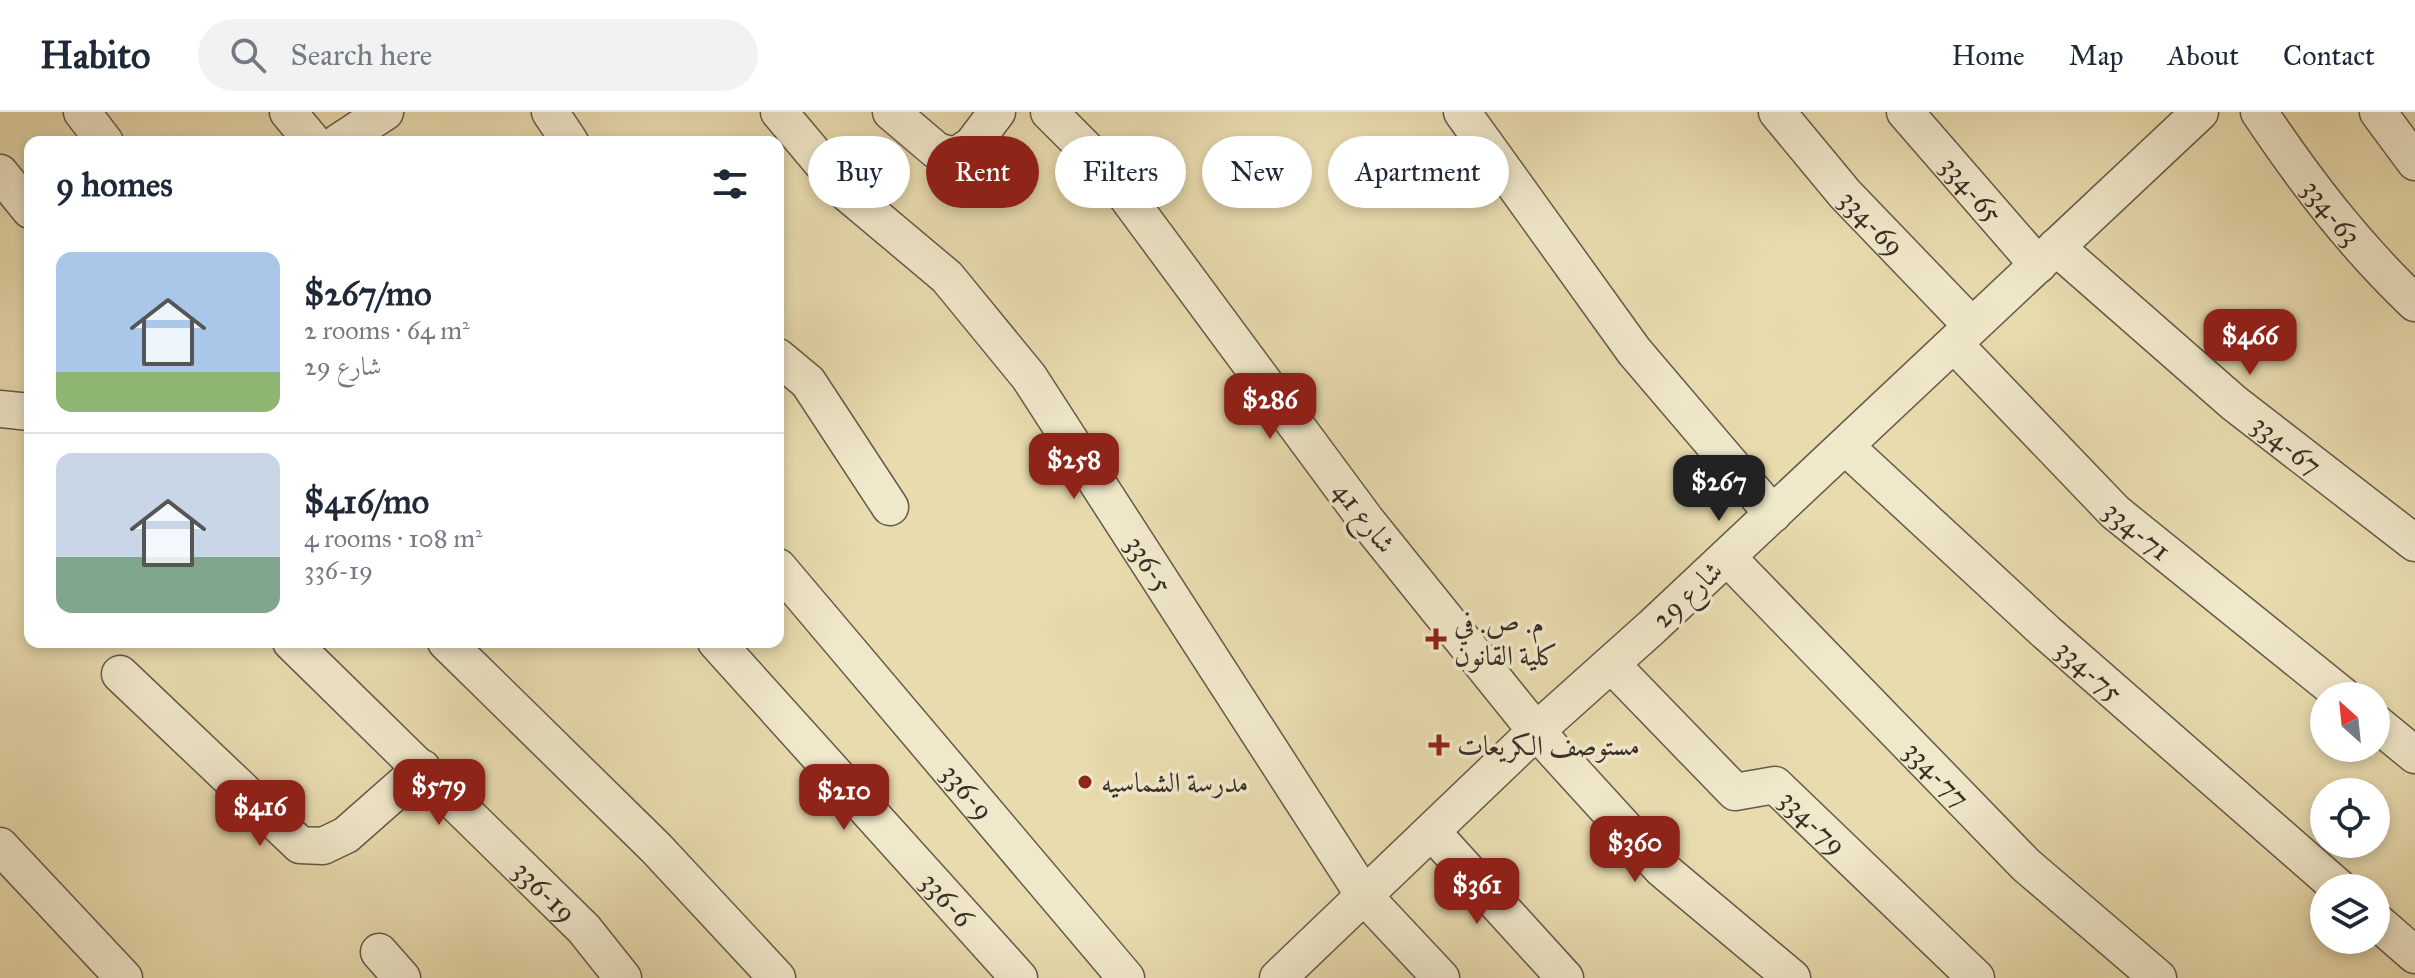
<!DOCTYPE html>
<html lang="en">
<head>
<meta charset="utf-8">
<style>
  :root { --surface:#fff; --page:#f2f2f3; --text:#1f2937; --muted:#747a83; --line:#e0e1e3; --accent:#8f2418 }
  body { margin:0; font-family:"IM FELL Great Primer",Amiri,serif; background:var(--page); color:var(--text); height:100vh; display:flex; flex-direction:column; font-size:30px; white-space:nowrap }
  * { box-sizing:border-box; margin:0 }
  p { font-size:26px; color:var(--muted) }
  .icon { flex:none; width:44px; height:44px; fill:none; stroke:currentColor; stroke-width:2; stroke-linecap:round; stroke-linejoin:round }
  .map { position:relative; flex:1; overflow:hidden }
  .panel { position:absolute; left:24px; top:24px; width:760px; height:512px; display:flex; flex-direction:column; background:var(--surface); border-radius:16px; box-shadow:0 4px 12px #0003 }
  .panel>* { flex:none }
  .banner { position:absolute; left:808px; top:24px; width:760px; height:72px; display:flex; gap:16px }
  .needle { width:52px; rotate:333deg }
  .buttons { position:absolute; left:2310px; top:570px; display:grid; gap:16px }
  .buttons a { display:grid; place-items:center; width:80px; height:80px; border-radius:50%; background:var(--surface); box-shadow:0 4px 12px #0003; font-size:40px }
  .price { position:absolute; translate:-50% -68px; padding:0 18px; border-radius:16px; background:var(--accent); color:#fff; font-size:26px; line-height:52px; filter:drop-shadow(0 2px 4px #0008) }
  .price::after { content:''; position:absolute; left:50%; top:48px; width:24px; height:18px; margin-left:-12px; background:inherit; clip-path:polygon(0 0,100% 0,50% 100%) }
  .price.current { background:#222; color:#fff }
  ul { padding:0; list-style:none }
  li { display:flex; align-items:center; gap:24px; height:200px; padding:0 32px }
  li+li { border-top:2px solid var(--line) }
  li span { display:grid; place-items:center; flex:none; width:224px; height:160px; border-radius:16px; color:#555 }
  li>.icon { margin-inline-start:auto }
  span .icon { width:96px; height:96px; fill:#fffc; stroke-width:1 }
  li b { font-size:34px }
  h2 { display:flex; justify-content:space-between; align-items:center; height:96px; padding:0 32px; font-size:34px }
  .tag { padding:0 28px; border-radius:36px; background:var(--surface); box-shadow:0 4px 12px #0003; font-size:28px; line-height:72px }
  .tag.current { background:var(--accent); color:#fff }
  header { display:flex; align-items:center; gap:48px; box-sizing:border-box; height:112px; padding:0 40px; background:var(--surface); border-bottom:2px solid var(--line) }
  header strong { font-size:38px }
  nav { display:flex; gap:44px; margin-inline-start:auto; font-size:28px }
  .search { width:560px; height:72px; background:var(--page); display:flex; align-items:center; gap:20px; box-sizing:border-box; padding:0 28px; border-radius:44px; color:var(--muted); font-size:30px }
  .map>svg:first-child { display:block }
</style>
</head>
<body>
<header>
<strong>Habito</strong>
<div class="search"><svg class="icon" aria-label="search" viewBox="0 0 24 24"><circle cx="10" cy="10" r="6"/><path d="M15 15l6 6"/></svg>Search here</div>
<nav><a>Home</a><a>Map</a><a>About</a><a>Contact</a></nav>
</header>
<div class="map">
<svg width="2415" height="866" viewBox="0 0 2415 866">
  <rect width="100%" height="100%" fill="#e8dbae"/>
  <filter id="stains"><feTurbulence type="fractalNoise" baseFrequency=".0025" numOctaves="4"/><feColorMatrix values="0 0 0 0 .2 0 0 0 0 .09 0 0 0 0 .02 0 0 0 .5 -.17"/></filter>
  <radialGradient id="worn" r=".72"><stop offset=".6" stop-color="#630" stop-opacity="0"/><stop offset="1" stop-color="#630" stop-opacity=".3"/></radialGradient>
  <g fill="none" stroke-linecap="round" stroke-linejoin="round">
    <g stroke="#665949" stroke-width="39">
      <g id="minor">
        <path d="M82 0 105 30"/>
        <path d="M288 0 313 30"/>
        <path d="M550 0 570 30"/>
        <path id="s1" d="M779 0 847 81 947 165 1029 265 1365 785 1441 866"/>
        <path d="M891 0 937 39 955 44 972 33 997 0"/>
        <path d="M1049 0 1107 58 1366 408 1536 619 1662 757 1792 866"/>
        <path d="M1462 0 1634 239 1773 402"/>
        <path id="s2" d="M1777 0 1845 82 1972 214"/>
        <path id="s3" d="M1905 0 2038 153"/>
        <path id="s4" d="M2259 0C2306 70 2354 133 2415 191"/>
        <path d="M2378 0 2415 50"/>
        <path d="M339 30 385 0"/>
        <path d="M0 61 30 98"/>
        <path id="s5" d="M2056 135 2234 291 2415 431"/>
        <path id="s6" d="M1954 232 2115 400 2343 584"/>
        <path d="M778 245 808 270 890 395"/>
        <path d="M0 297 30 300"/>
        <path id="s7" d="M1845 334 2046 520 2339 776"/>
        <path id="s8" d="M1727 445 2026 753 2158 866"/>
        <path id="s9" d="M778 455 1126 866"/>
        <path id="s10" d="M291 530 584 817 623 866"/>
        <path d="M446 530 656 736 777 866"/>
        <path id="s11" d="M716 530 1019 866"/>
        <path id="s12" d="M1611 552 1735 680 1775 673 1976 866"/>
        <path d="M120 562 300 733 323 734 346 723 422 656"/>
        <path d="M2376 611 2415 643"/>
        <path d="M1432 720 1565 866"/>
        <path d="M0 734 124 866"/>
        <path d="M2376 809 2415 843"/>
        <path d="M379 840 402 866"/>
        <path d="M1278 866 1536 619 1652 515 2200 0"/>
      </g>
    </g>
    <use href="#minor" stroke="#f0e8ca" stroke-width="36"/>
  </g>
  <g fill="#8f2418" stroke="#f0e8ca" stroke-width="3">
    <path d="M1432 515h8v8h8v8h-8v8h-8v-8h-8v-8h8z"/>
    <path d="M1435 621h8v8h8v8h-8v8h-8v-8h-8v-8h8z"/>
    <circle cx="1085" cy="670" r="8"/>
  </g>
  <g text-anchor="middle" stroke-width="7" stroke-linejoin="round" paint-order="stroke">
    <g font-size="28" fill="#3a2e27" stroke="#f0e8ca">
      <text dy="10" stroke="none"><textPath href="#s3" startOffset="102">334-65</textPath></text>
      <text dy="10" stroke="none"><textPath href="#s4" startOffset="124">334-63</textPath></text>
      <text dy="10" stroke="none"><textPath href="#s2" startOffset="146">334-69</textPath></text>
      <text dy="10" stroke="none"><textPath href="#s5" startOffset="304">334-67</textPath></text>
      <text transform="translate(1365 405) rotate(52)" y="10">شارع 41</text>
      <text dy="10" stroke="none"><textPath href="#s6" startOffset="262">334-71</textPath></text>
      <text dy="10" stroke="none"><textPath href="#s1" startOffset="588">336-5</textPath></text>
      <text transform="translate(1687 482) rotate(-43)" y="10">شارع 29</text>
      <text dy="10" stroke="none"><textPath href="#s7" startOffset="332">334-75</textPath></text>
      <text dy="10" stroke="none"><textPath href="#s8" startOffset="302">334-77</textPath></text>
      <text dy="10" stroke="none"><textPath href="#s9" startOffset="294">336-9</textPath></text>
      <text dy="10" stroke="none"><textPath href="#s12" startOffset="272">334-79</textPath></text>
      <text dy="10" stroke="none"><textPath href="#s10" startOffset="356">336-19</textPath></text>
      <text dy="10" stroke="none"><textPath href="#s11" startOffset="346">336-6</textPath></text>
    </g>
    <g font-size="28" fill="#3a2e27" stroke="#f0e8ca" text-anchor="start">
      <text x="1454" y="521">م. ص. في<tspan x="1454" dy="32">كلية القانون</tspan></text>
      <text x="1457" y="643">مستوصف الكريعات</text>
      <text x="1101" y="680">مدرسة الشماسيه</text>
    </g>
  </g>
  <rect width="100%" height="100%" filter="url(#stains)"/>
  <rect width="100%" height="100%" fill="url(#worn)"/>
</svg>
<div class="buttons">
<a><svg class="needle" viewBox="-14 -14 28 28"><path d="M0-13l5 13h-10z" fill="#e53935"/><path d="M0 13l5-13h-10z" fill="#747a83"/></svg></a>
<a><svg class="icon" aria-label="locate" viewBox="0 0 24 24"><circle cx="12" cy="12" r="6"/><path d="M12 2v4M12 18v4M2 12h4M18 12h4"/></svg></a>
<a><svg class="icon" aria-label="layers" viewBox="0 0 24 24"><path d="M12 4l9 5-9 5-9-5zM3 14l9 5 9-5"/></svg></a>
</div>
<b class="price" style="left:2250px;top:265px">$466</b>
<b class="price" style="left:1270px;top:329px">$286</b>
<b class="price" style="left:1074px;top:389px">$258</b>
<b class="price current" style="left:1719px;top:411px">$267</b>
<b class="price" style="left:439px;top:715px">$579</b>
<b class="price" style="left:844px;top:720px">$210</b>
<b class="price" style="left:260px;top:736px">$416</b>
<b class="price" style="left:1635px;top:772px">$360</b>
<b class="price" style="left:1477px;top:814px">$361</b>
<div class="banner">
<a class="tag">Buy</a>
<a class="tag current">Rent</a>
<a class="tag">Filters</a>
<a class="tag">New</a>
<a class="tag">Apartment</a>
</div>
<section class="panel">
<h2>9 homes<svg class="icon" aria-label="filters" viewBox="0 0 24 24"><path d="M4 7h16M4 17h16"/><circle cx="9" cy="7" r="2"/><circle cx="15" cy="17" r="2"/></svg></h2>
<ul>
<li><span style="background:linear-gradient(#a9c7e8 75%,#8fb573 0)"><svg class="icon" aria-label="home" viewBox="0 0 24 24"><path d="M3 11l9-7 9 7M6 9v11h12V9"/></svg></span><div><b>$267/mo</b><p>2 rooms · 64 m²</p><p>شارع 29</p></div></li>
<li><span style="background:linear-gradient(#c9d6e8 65%,#7fa58c 0)"><svg class="icon" aria-label="home" viewBox="0 0 24 24"><path d="M3 11l9-7 9 7M6 9v11h12V9"/></svg></span><div><b>$416/mo</b><p>4 rooms · 108 m²</p><p>336-19</p></div></li>
</ul>
</section>
</div>
</body>
</html>
